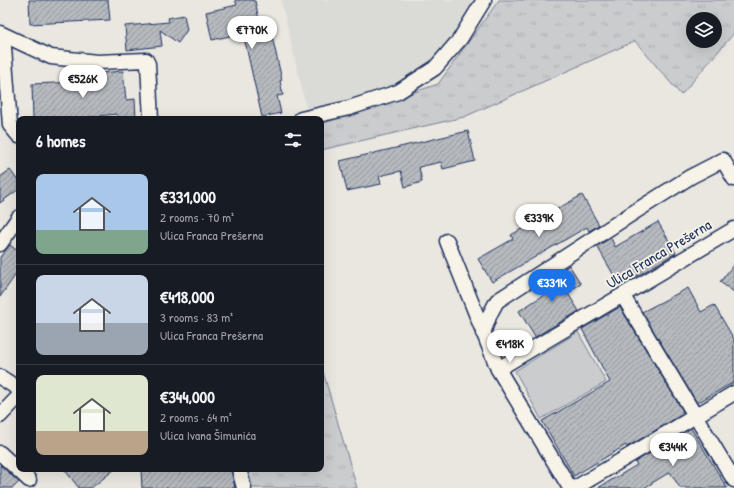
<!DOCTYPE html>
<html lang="en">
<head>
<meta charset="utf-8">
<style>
  :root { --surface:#171b24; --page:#20242c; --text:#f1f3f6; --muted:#9ea1a6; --line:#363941; --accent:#1a73e8 }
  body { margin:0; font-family:"Patrick Hand",sans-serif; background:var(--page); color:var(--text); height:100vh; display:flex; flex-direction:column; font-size:15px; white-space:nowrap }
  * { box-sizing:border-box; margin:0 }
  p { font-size:13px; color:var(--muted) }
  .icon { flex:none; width:22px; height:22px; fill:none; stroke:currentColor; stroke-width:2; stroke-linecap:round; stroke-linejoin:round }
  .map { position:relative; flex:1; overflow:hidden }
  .sheet { position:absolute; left:16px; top:116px; width:308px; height:356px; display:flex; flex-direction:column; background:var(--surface); border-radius:8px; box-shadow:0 4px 16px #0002 }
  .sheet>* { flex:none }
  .fabs { position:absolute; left:686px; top:12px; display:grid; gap:8px }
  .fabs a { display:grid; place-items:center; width:36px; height:36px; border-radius:50%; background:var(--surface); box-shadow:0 4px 16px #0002; font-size:20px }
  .price { position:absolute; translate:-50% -34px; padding:0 9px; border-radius:14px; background:#fff; color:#222; font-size:13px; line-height:26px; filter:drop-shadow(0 1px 2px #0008) }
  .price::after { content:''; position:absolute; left:50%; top:24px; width:12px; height:9px; margin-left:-6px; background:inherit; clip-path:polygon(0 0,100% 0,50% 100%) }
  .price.active { background:var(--accent); color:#fff }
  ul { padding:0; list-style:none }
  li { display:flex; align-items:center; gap:12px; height:100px; padding:0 20px }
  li+li { border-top:1px solid var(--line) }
  li span { display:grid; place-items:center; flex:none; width:112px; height:80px; border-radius:8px; color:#555 }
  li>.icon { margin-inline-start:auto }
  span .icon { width:48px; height:48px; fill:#fffc; stroke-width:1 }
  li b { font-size:17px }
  h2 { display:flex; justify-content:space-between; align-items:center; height:48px; padding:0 20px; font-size:17px }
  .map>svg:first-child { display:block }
</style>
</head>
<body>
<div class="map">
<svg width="734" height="488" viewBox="0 0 734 488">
  <defs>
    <pattern id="park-tufts" width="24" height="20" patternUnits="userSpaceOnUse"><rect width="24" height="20" fill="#cbcccd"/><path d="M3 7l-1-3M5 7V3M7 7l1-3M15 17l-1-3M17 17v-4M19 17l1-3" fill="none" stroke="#aeb0b2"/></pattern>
    <pattern id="building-hatch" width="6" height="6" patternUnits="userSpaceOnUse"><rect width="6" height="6" fill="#b6babf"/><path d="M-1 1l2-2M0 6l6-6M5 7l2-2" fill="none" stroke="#93989e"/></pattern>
  </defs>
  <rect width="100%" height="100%" fill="#eae7e0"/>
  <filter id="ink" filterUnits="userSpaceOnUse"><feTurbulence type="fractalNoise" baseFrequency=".025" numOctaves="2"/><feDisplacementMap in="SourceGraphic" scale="8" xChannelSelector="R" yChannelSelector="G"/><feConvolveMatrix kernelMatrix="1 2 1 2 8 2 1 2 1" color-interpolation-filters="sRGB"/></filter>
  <g filter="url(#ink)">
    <path fill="#dadad6" d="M281 0H480L433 65 394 89 351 103 307 111Z"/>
    <path fill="#cbcccd" stroke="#737e96" d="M578 332 606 382 541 419 515 371Z"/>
    <g fill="url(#park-tufts)" stroke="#737e96" fill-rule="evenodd">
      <path d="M499 0H734V33L681 95 635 41 464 117 321 150V124L438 84ZM693 19H715V41H693Z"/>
      <path d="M321 365 357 488H252L247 469H321Z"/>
    </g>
    <g fill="url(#building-hatch)" stroke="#1b2f5e">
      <path d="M29 0H108L110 20 30 24Z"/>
      <path d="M235 0H253V1H255L263 38 272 36 282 80 280 81 283 95 277 96 281 113 262 117 243 33 212 40 206 12 237 5Z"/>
      <path d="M184 15 187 30 178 43 160 30 162 46 127 50 125 26 169 22 168 18Z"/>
      <path d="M123 71 126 100 135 99 136 119H117V114L89 117 90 119H33L32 84 101 81 100 73Z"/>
      <path d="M468 131 475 161 443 169 441 162 419 167 422 182 405 187 401 171 379 176 381 184 347 191 340 161Z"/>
      <path d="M10 170 19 182V189L0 203V177Z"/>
      <path d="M582 195 599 225 589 231 587 227 492 282 478 259 513 239 511 235Z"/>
      <path d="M658 222 676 253 620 286 597 246 611 238 615 247Z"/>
      <path d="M10 245 19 252V270L0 297V257Z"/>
      <path d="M734 264V292L720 282Z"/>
      <path d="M569 265 581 284 567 292 579 311 535 337 519 311 550 291 545 282Z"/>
      <path d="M688 288 701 312 714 305 734 339V382L697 403 642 312Z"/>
      <path d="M620 307 683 411 682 412 683 414 627 447 626 445 574 476 542 421 610 382 582 329Z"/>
      <path d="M691 428 727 488H680L670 472 644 488H598L637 465 635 462Z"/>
      <path d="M0 465 19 482 13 488H0Z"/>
      <path d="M64 469H115L91 488H79Z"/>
      <path d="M141 469H231L235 488H142Z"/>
    </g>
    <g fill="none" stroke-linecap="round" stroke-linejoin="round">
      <g stroke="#1b2f5e" stroke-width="17">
        <g id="street">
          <path d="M0 33 51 57 97 62 146 60 148 64 151 119"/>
          <path d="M3 35 10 125 19 136"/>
          <path d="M301 119 349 108 398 92 435 68 460 39 484 0"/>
          <path d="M447 241 498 369 570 488"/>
          <path d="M0 244 19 217"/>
          <path d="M623 296 734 480"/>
          <path d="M483 333 490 314 497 301 636 211 690 177 723 160 734 179"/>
          <path d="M498 369 734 229"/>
          <path d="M0 377 19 389"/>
          <path d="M0 416 19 396"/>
          <path d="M0 453 29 480"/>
          <path d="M239 469 244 488"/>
          <path d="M575 488 734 393"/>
        </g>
      </g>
      <use href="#street" stroke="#f7f3e8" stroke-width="14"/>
    </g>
  </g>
  <g text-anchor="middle" stroke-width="3.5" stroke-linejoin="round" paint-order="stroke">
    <g font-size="15" fill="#1b2f5e" stroke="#f7f3e8">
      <text transform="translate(659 254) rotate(-31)" y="5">Ulica Franca Prešerna</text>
    </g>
  </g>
</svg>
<div class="fabs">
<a><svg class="icon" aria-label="layers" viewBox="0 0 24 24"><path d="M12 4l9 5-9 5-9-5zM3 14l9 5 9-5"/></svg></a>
</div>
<b class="price" style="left:252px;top:50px">€770K</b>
<b class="price" style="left:83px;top:99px">€526K</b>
<b class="price" style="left:539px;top:238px">€339K</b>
<b class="price active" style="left:552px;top:303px">€331K</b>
<b class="price" style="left:510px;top:364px">€418K</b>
<b class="price" style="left:673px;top:467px">€344K</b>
<section class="sheet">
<h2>6 homes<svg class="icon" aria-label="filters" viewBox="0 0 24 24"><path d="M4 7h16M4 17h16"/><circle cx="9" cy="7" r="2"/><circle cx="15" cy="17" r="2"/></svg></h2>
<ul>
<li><span style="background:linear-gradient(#a9c7e8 70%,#7fa58c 0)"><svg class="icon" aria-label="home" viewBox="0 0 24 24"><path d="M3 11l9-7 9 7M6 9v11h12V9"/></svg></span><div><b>€331,000</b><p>2 rooms · 70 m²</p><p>Ulica Franca Prešerna</p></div></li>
<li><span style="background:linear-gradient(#c9d6e8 60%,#9aa5b1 0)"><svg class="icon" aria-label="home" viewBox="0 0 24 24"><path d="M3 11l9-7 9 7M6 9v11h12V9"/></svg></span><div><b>€418,000</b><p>3 rooms · 83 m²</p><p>Ulica Franca Prešerna</p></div></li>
<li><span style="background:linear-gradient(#dfe7d0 70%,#b9a48a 0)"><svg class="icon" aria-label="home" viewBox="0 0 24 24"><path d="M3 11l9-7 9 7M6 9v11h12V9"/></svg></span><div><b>€344,000</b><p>2 rooms · 64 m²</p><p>Ulica Ivana Šimunića</p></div></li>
</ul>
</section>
</div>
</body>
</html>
